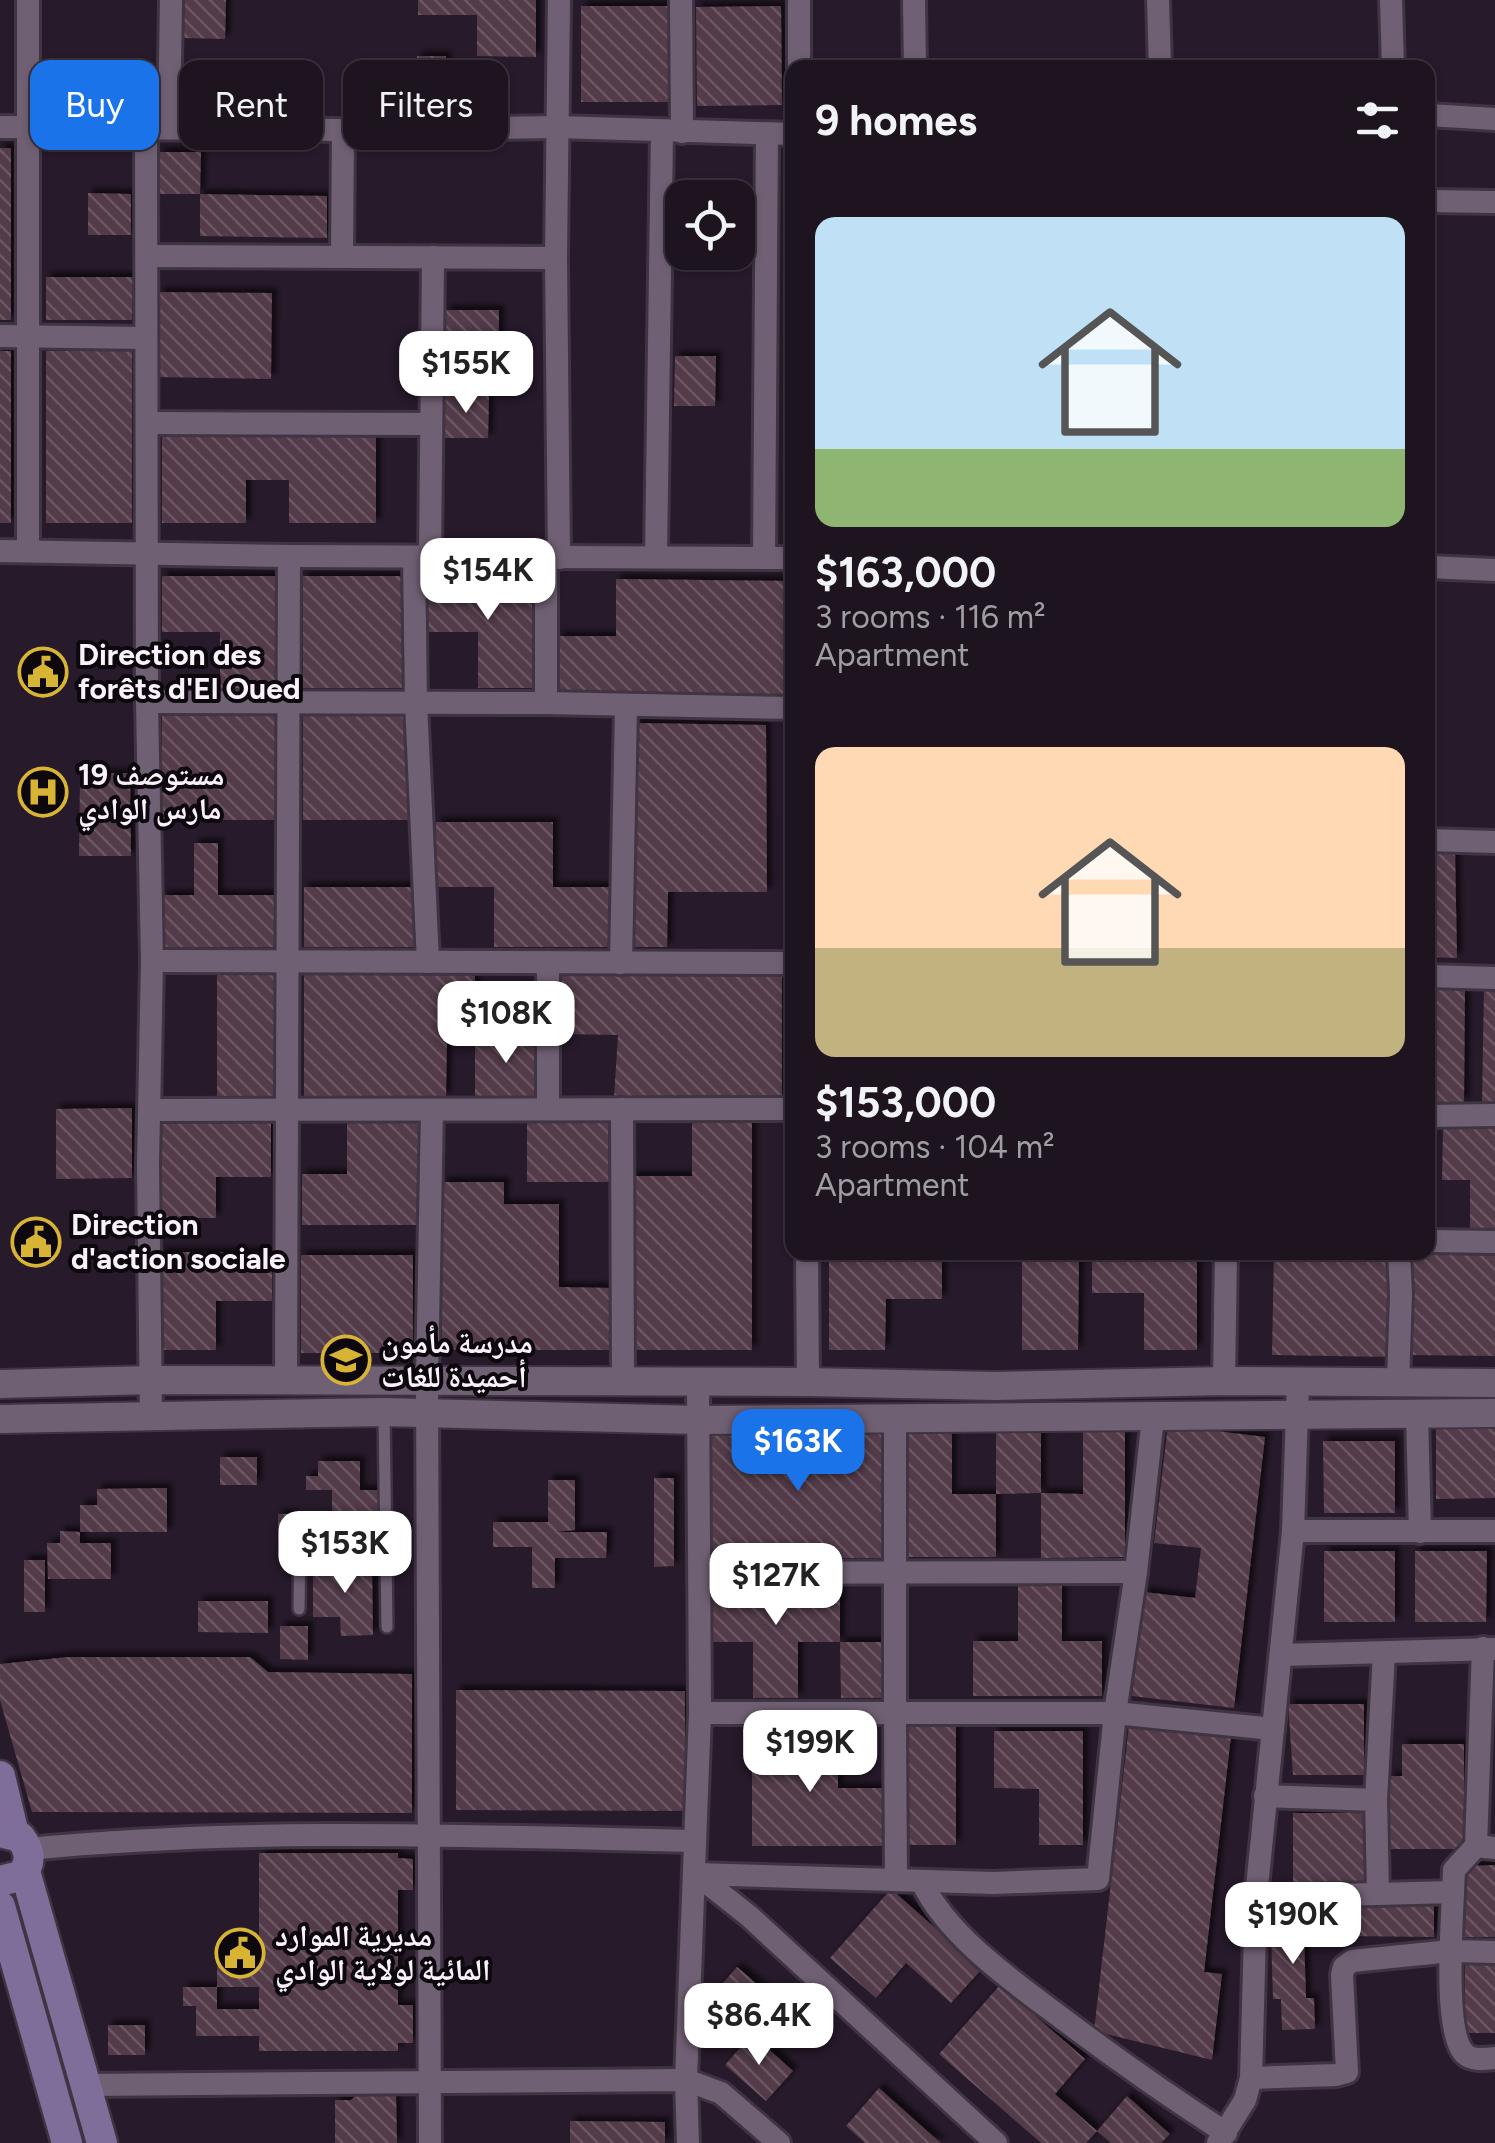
<!DOCTYPE html>
<html lang="en">
<head>
<meta charset="utf-8">
<style>
  :root { --surface:#1d1420; --page:#2a212d; --text:#f1f3f6; --muted:#a09ea5; --line:#3b333e; --accent:#1a73e8 }
  body { margin:0; font-family:Figtree,"Noto Naskh Arabic",sans-serif; background:var(--page); color:var(--text); height:100vh; display:flex; flex-direction:column; font-size:38px; white-space:nowrap }
  * { box-sizing:border-box; margin:0 }
  p { font-size:32px; color:var(--muted) }
  .icon { flex:none; width:55px; height:55px; fill:none; stroke:currentColor; stroke-width:2; stroke-linecap:round; stroke-linejoin:round }
  .map { position:relative; flex:1; overflow:hidden }
  .side { position:absolute; left:785px; top:60px; width:650px; height:1200px; display:flex; flex-direction:column; background:var(--surface); border-radius:20px; box-shadow:0 2px 8px #0004,0 0 0 2px var(--line) }
  .side>* { flex:none }
  .banner { position:absolute; left:30px; top:60px; width:605px; height:90px; display:flex; gap:20px }
  .controls { position:absolute; left:665px; top:180px; display:grid; gap:20px }
  .controls a { display:grid; place-items:center; width:90px; height:90px; border-radius:20px; background:var(--surface); box-shadow:0 2px 8px #0004,0 0 0 2px var(--line); font-size:50px }
  .price { position:absolute; translate:-50% -85px; padding:0 22px; border-radius:20px; background:#fff; color:#222; font-size:32px; line-height:65px; filter:drop-shadow(0 2px 5px #0008) }
  .price::after { content:''; position:absolute; left:50%; top:60px; width:30px; height:22px; margin-left:-15px; background:inherit; clip-path:polygon(0 0,100% 0,50% 100%) }
  .price.on { background:var(--accent); color:#fff }
  ul { padding:0; list-style:none }
  li { display:grid; align-content:center; gap:20px; height:530px; padding:0 30px }
  li span { display:grid; place-items:center; height:310px; border-radius:20px; color:#555 }
  li>.icon { margin-inline-start:auto }
  span .icon { width:180px; height:180px; fill:#fffc; stroke-width:1 }
  li b { font-size:42px }
  h2 { display:flex; justify-content:space-between; align-items:center; height:120px; padding:0 30px; font-size:42px }
  .pill { padding:0 35px; border-radius:20px; background:var(--surface); box-shadow:0 2px 8px #0004,0 0 0 2px var(--line); font-size:35px; line-height:90px }
  .pill.on { background:var(--accent); color:#fff }
  .map>svg:first-child { display:block }
</style>
</head>
<body>
<div class="map">
<svg width="1495" height="2143" viewBox="0 0 1495 2143">
  <defs>
    <pattern id="building-back-hatch" width="6" height="6" patternUnits="userSpaceOnUse" patternTransform="scale(2.5)"><rect width="6" height="6" fill="#523b48"/><path d="M-1 5l2 2M0 0l6 6M5-1l2 2" fill="none" stroke="#6c5863"/></pattern>
    <filter id="shadow"><feDropShadow dx="5" dy="-5" stdDeviation="2.5" flood-color="#0009"/></filter>
  </defs>
  <rect width="100%" height="100%" fill="#271a2b"/>
  <g fill="url(#building-back-hatch)" fill-rule="evenodd" filter="url(#shadow)">
    <path d="M182 0H226L225 39 182 38Z"/>
    <path d="M418 0H536V57L477 56V15H418Z"/>
    <path d="M581 6H671L670 102H581Z"/>
    <path d="M781 6 782 105 697 106 696 7Z"/>
    <rect x="417" y="56" width="29" height="39"/>
    <rect x="0" y="148" width="11" height="172"/>
    <path d="M159 152H201L200 194H159Z"/>
    <path d="M88 193 131 194V235H88Z"/>
    <path d="M200 194 327 196V238L200 236Z"/>
    <path d="M46 277H133L132 320H46Z"/>
    <path d="M159 292 272 293 271 379 158 377Z"/>
    <path d="M446 310H499V353H445Z"/>
    <rect x="0" y="351" width="11" height="172"/>
    <rect x="46" y="351" width="86" height="172"/>
    <path d="M675 356H716L715 406H674Z"/>
    <path d="M445 395H489L488 438H444Z"/>
    <path d="M162 437H376V523H289V480H246V523H162Z"/>
    <path d="M162 576H277V688L220 689V632H162Z"/>
    <rect x="303" y="576" width="105" height="112"/>
    <path d="M420 576H536V688H478V632H420Z"/>
    <path d="M616 579 787 581V694L558 692V636H616Z"/>
    <rect x="162" y="711" width="113" height="109"/>
    <rect x="303" y="711" width="105" height="109"/>
    <path d="M635 723 766 725 767 892H668L667 947H635Z"/>
    <path d="M130 773 131 856H79L80 774Z"/>
    <path d="M436 822H553V887H609V947H494V887H435Z"/>
    <path d="M194 843H218V895H274V947H162V895H194Z"/>
    <path d="M1428 850H1455L1457 958 1428 957Z"/>
    <rect x="304" y="887" width="116" height="60"/>
    <path d="M560 973H782V1096L614 1097 618 1035 561 1034Z"/>
    <rect x="217" y="974" width="57" height="123"/>
    <path d="M304 974H475V1035H447L446 1097H304Z"/>
    <path d="M1428 986H1465L1464 1103 1428 1102Z"/>
    <path d="M1484 987H1495V1103H1482Z"/>
    <rect x="475" y="1035" width="61" height="62"/>
    <path d="M132 1108V1178L56 1179V1109Z"/>
    <path d="M160 1121H271V1177H216V1218H160Z"/>
    <path d="M420 1121V1225H302V1174H347V1123Z"/>
    <rect x="527" y="1121" width="83" height="61"/>
    <path d="M692 1121H752V1350H631V1176H692Z"/>
    <path d="M1443 1128 1495 1129V1233L1470 1232V1180H1442Z"/>
    <path d="M442 1182H504V1204H559V1287L614 1288 613 1350H442Z"/>
    <path d="M160 1252H272V1301H216V1350H159Z"/>
    <path d="M829 1252H942V1299H886L885 1350H829Z"/>
    <path d="M1022 1252H1079L1078 1350H1022Z"/>
    <path d="M1092 1252H1197V1350H1144V1293H1092Z"/>
    <path d="M1274 1252H1391L1390 1357 1272 1355Z"/>
    <path d="M1409 1252 1495 1253V1356L1408 1355Z"/>
    <rect x="301" y="1255" width="112" height="98"/>
    <path d="M1168 1425 1265 1437 1234 1708 1132 1696 1144 1592 1195 1598 1201 1548 1154 1543Z"/>
    <path d="M1436 1427H1495V1498L1436 1499Z"/>
    <rect x="711" y="1430" width="175" height="128"/>
    <path d="M909 1430H952V1494H996V1557H909Z"/>
    <path d="M996 1430H1041V1493L996 1494Z"/>
    <path d="M1083 1430H1125V1557L1041 1558V1493L1083 1494Z"/>
    <path d="M1323 1441H1395V1513H1324Z"/>
    <rect x="220" y="1457" width="37" height="28"/>
    <path d="M318 1461H360V1490H383V1520H332V1490H306V1476H318Z"/>
    <path d="M654 1478H674V1566L654 1567Z"/>
    <path d="M548 1480H575V1530L555 1532H607L606 1558H555V1588H532V1547H493V1522H548Z"/>
    <path d="M167 1488V1532H80V1543H111V1579H48L47 1543H60V1531L80 1532V1505H97V1489Z"/>
    <rect x="278" y="1514" width="15" height="45"/>
    <rect x="1324" y="1551" width="71" height="71"/>
    <path d="M1415 1551H1487L1486 1622H1415Z"/>
    <rect x="24" y="1560" width="21" height="52"/>
    <path d="M313 1564H372L373 1635 341 1636 340 1617H313Z"/>
    <path d="M711 1586H840V1642H798V1698H753V1642H711Z"/>
    <path d="M1018 1586H1062V1641H1102V1696H973V1641H1018Z"/>
    <path d="M198 1601H268V1633L198 1632Z"/>
    <path d="M280 1626H308V1660L280 1659Z"/>
    <path d="M840 1642H886V1698H841Z"/>
    <path d="M68 1657H250L268 1672 412 1674V1813L32 1812 0 1700V1664Z"/>
    <path d="M456 1690 685 1691V1811L456 1810Z"/>
    <path d="M1288 1704H1364V1775H1293Z"/>
    <rect x="909" y="1725" width="47" height="120"/>
    <path d="M1129 1725 1231 1736 1204 1972 1222 1974 1212 2060 1094 2031Z"/>
    <path d="M752 1731H838V1788H886V1846H752Z"/>
    <path d="M994 1731H1083V1845H1039V1789L994 1788Z"/>
    <path d="M1402 1744H1464V1849H1390V1776H1402Z"/>
    <rect x="1293" y="1813" width="71" height="72"/>
    <path d="M259 1853H398V1858L413 1859V1890H398V2005H413V2043H398V2051H259V2036H196V2006H183V1987H217V1951L259 1952ZM217 1987H259V2009H217Z"/>
    <path d="M1495 1865V1937H1465V1866Z"/>
    <path d="M891 1889 982 1969 951 2003 906 1963 876 1998 830 1958Z"/>
    <path d="M1340 1903H1434V1937L1340 1936Z"/>
    <path d="M1311 1904 1312 1935 1304 1936 1306 1998H1314L1315 2029 1282 2030 1281 1999H1273L1271 1936H1280L1279 1905Z"/>
    <rect x="1465" y="1962" width="30" height="71"/>
    <path d="M737 1967 779 2003 752 2034 710 1998Z"/>
    <path d="M1000 1985 1085 2059 1055 2094 1097 2131 1086 2143H1041L939 2054Z"/>
    <rect x="108" y="2025" width="37" height="30"/>
    <path d="M752 2034 793 2071 766 2101 725 2065Z"/>
    <path d="M879 2088 925 2129 941 2143H865L846 2126Z"/>
    <path d="M357 2094H396L397 2143H335V2100H351Z"/>
    <path d="M1127 2096 1170 2134 1161 2143H1111L1097 2131Z"/>
    <path d="M570 2121 665 2122V2143H570Z"/>
  </g>
  <g fill="none" stroke-linecap="round" stroke-linejoin="round">
    <g stroke="#3f3442" stroke-width="16">
      <g id="service">
        <path d="M384 1412 387 1627"/>
        <path d="M299 1609 300 1538 387 1539"/>
      </g>
    </g>
    <g stroke="#3f3442" stroke-width="28">
      <g id="minor">
        <path d="M28 0V551"/>
        <path d="M559 0 556 258 559 558"/>
        <path d="M681 0 682 132"/>
        <path d="M914 0 915 68"/>
        <path d="M1158 0 1160 68"/>
        <path d="M1391 0 1393 68"/>
        <path d="M799 68V0"/>
        <path d="M1428 115 1495 119"/>
        <path d="M0 127 343 130 557 127 792 134"/>
        <path d="M146 128 147 702 152 961 148 1165 151 1415"/>
        <path d="M169 128 171 0"/>
        <path d="M1428 201 1495 202"/>
        <path d="M147 256 556 258"/>
        <path d="M342 257 343 130"/>
        <path d="M0 336 146 338"/>
        <path d="M147 423 431 424"/>
        <path d="M0 551 289 556 792 558"/>
        <path d="M414 557 416 703 428 962"/>
        <path d="M430 557 433 257"/>
        <path d="M656 557 662 131"/>
        <path d="M764 557 767 134"/>
        <path d="M1428 567 1495 570"/>
        <path d="M147 702 546 703 792 708"/>
        <path d="M546 703V558"/>
        <path d="M1428 840 1495 842"/>
        <path d="M152 961 792 963"/>
        <path d="M548 962V1109"/>
        <path d="M621 963 626 706"/>
        <path d="M1428 976 1495 978"/>
        <path d="M622 1109 623 1383"/>
        <path d="M150 1110 792 1109"/>
        <path d="M1428 1116 1495 1115"/>
        <path d="M1428 1241 1495 1242"/>
        <path d="M807 1252 808 1382"/>
        <path d="M286 1380 289 556"/>
        <path d="M1224 1381 1226 1252"/>
        <path d="M1398 1382 1401 1294 1399 1252"/>
        <path d="M1417 1414 1420 1532"/>
        <path d="M1153 1417 1136 1572 1115 1713 1273 1729"/>
        <path d="M1293 1531H1495"/>
        <path d="M700 1573 1136 1572"/>
        <path d="M1483 1648 1476 1846 1495 1848"/>
        <path d="M1282 1655 1495 1649"/>
        <path d="M700 1713H895V1419"/>
        <path d="M1265 1796 1376 1800 1378 1892"/>
        <path d="M1376 1800 1384 1653"/>
        <path d="M28 1849C249 1827 473 1836 695 1841"/>
        <path d="M696 1874 993 1883 1098 1879 1115 1713H895L896 1878"/>
        <path d="M696 1874 749 1916 996 2143"/>
        <path d="M922 1882C947 1936 1015 1983 1063 2019 1116 2059 1170 2097 1226 2133"/>
        <path d="M1453 1892 1454 1870 1476 1846"/>
        <path d="M1256 1897 1453 1892C1452 1924 1443 2034 1465 2054 1472 2061 1486 2059 1495 2058"/>
        <path d="M1251 2078 1336 2075 1347 2072 1342 1975 1344 1967 1352 1961 1451 1951 1495 1952"/>
        <path d="M86 2085 686 2080 721 2093 779 2143"/>
        <path d="M430 2143 427 1380 432 1110"/>
        <path d="M688 2143 686 2080 700 1713 698 1384"/>
        <path d="M1218 2143 1245 2100 1251 2078 1256 1897 1293 1531 1298 1383"/>
      </g>
    </g>
    <g stroke="#3f3442" stroke-width="32">
      <g id="tertiary">
        <path d="M0 1384 151 1380 808 1382 995 1386 1224 1381 1495 1383"/>
        <path d="M0 1419 384 1412 699 1420 1495 1413"/>
      </g>
    </g>
    <g stroke="#3f3442" stroke-width="35">
      <g id="secondary">
        <path d="M0 1776 14 1834"/>
        <path d="M0 1832 20 1837C31 1851 32 1864 20 1876L0 1881"/>
        <path d="M25 1871 102 2143"/>
        <path d="M0 1906 67 2143"/>
      </g>
    </g>
    <use href="#service" stroke="#706074" stroke-width="11"/>
    <use href="#minor" stroke="#706074" stroke-width="22"/>
    <use href="#tertiary" stroke="#706074" stroke-width="28"/>
    <use href="#secondary" stroke="#806e9a" stroke-width="30"/>
  </g>
  <defs>
    <g id="civic-ring" transform="scale(2.5)"><circle r="9.5" fill="#0d070e" stroke="#d8b434" stroke-width="1.5"/><path d="M-.6-6.5H3V-4.5H.6V-3L4-1V1h2V6H-6V1h2V-1L-.6-3ZM-1.2 2.5V6h2.4V2.5Z" fill="#d8b434"/></g>
    <g id="hospital-ring" transform="scale(2.5)"><circle r="9.5" fill="#0d070e" stroke="#d8b434" stroke-width="1.5"/><path d="M-5-5h3v3.5h4V-5h3V5h-3V1.5h-4V5h-3Z" fill="#d8b434"/></g>
    <g id="university-ring" transform="scale(2.5)"><circle r="9.5" fill="#0d070e" stroke="#d8b434" stroke-width="1.5"/><path d="M0-5L7-2L0 1L-7-2ZM-4 1L0 2.5L4 1V4Q0 6-4 4Z" fill="#d8b434"/></g>
  </defs>
  <g fill-rule="evenodd">
    <use href="#civic-ring" x="43" y="672"/>
    <use href="#hospital-ring" x="43" y="792"/>
    <use href="#civic-ring" x="36" y="1242"/>
    <use href="#university-ring" x="346" y="1360"/>
    <use href="#civic-ring" x="240" y="1953"/>
  </g>
  <g text-anchor="middle" stroke-width="8" stroke-linejoin="round" paint-order="stroke">
    <g font-size="30" font-weight="bold" fill="#faf1fd" stroke="#0d070e" text-anchor="start">
      <text x="78" y="665">Direction des<tspan x="78" dy="34">forêts d'El Oued</tspan></text>
      <text x="78" y="785">مستوصف 19<tspan x="78" dy="34">مارس الوادي</tspan></text>
      <text x="71" y="1235">Direction<tspan x="71" dy="34">d'action sociale</tspan></text>
      <text x="381" y="1353">مدرسة مأمون<tspan x="381" dy="34">أحميدة للغات</tspan></text>
      <text x="275" y="1946">مديرية الموارد<tspan x="275" dy="34">المائية لولاية الوادي</tspan></text>
    </g>
  </g>
</svg>
<div class="controls">
<a><svg class="icon" aria-label="locate" viewBox="0 0 24 24"><circle cx="12" cy="12" r="6"/><path d="M12 2v4M12 18v4M2 12h4M18 12h4"/></svg></a>
</div>
<b class="price" style="left:466px;top:416px">$155K</b>
<b class="price" style="left:488px;top:623px">$154K</b>
<b class="price" style="left:506px;top:1066px">$108K</b>
<b class="price on" style="left:798px;top:1494px">$163K</b>
<b class="price" style="left:345px;top:1596px">$153K</b>
<b class="price" style="left:776px;top:1628px">$127K</b>
<b class="price" style="left:810px;top:1795px">$199K</b>
<b class="price" style="left:1293px;top:1967px">$190K</b>
<b class="price" style="left:759px;top:2068px">$86.4K</b>
<div class="banner">
<a class="pill on">Buy</a>
<a class="pill">Rent</a>
<a class="pill">Filters</a>
</div>
<section class="side">
<h2>9 homes<svg class="icon" aria-label="filters" viewBox="0 0 24 24"><path d="M4 7h16M4 17h16"/><circle cx="9" cy="7" r="2"/><circle cx="15" cy="17" r="2"/></svg></h2>
<ul>
<li><span style="background:linear-gradient(#bfe0f5 75%,#8fb573 0)"><svg class="icon" aria-label="home" viewBox="0 0 24 24"><path d="M3 11l9-7 9 7M6 9v11h12V9"/></svg></span><div><b>$163,000</b><p>3 rooms · 116 m²</p><p>Apartment</p></div></li>
<li><span style="background:linear-gradient(#ffd9b3 65%,#c2b280 0)"><svg class="icon" aria-label="home" viewBox="0 0 24 24"><path d="M3 11l9-7 9 7M6 9v11h12V9"/></svg></span><div><b>$153,000</b><p>3 rooms · 104 m²</p><p>Apartment</p></div></li>
</ul>
</section>
</div>
</body>
</html>
